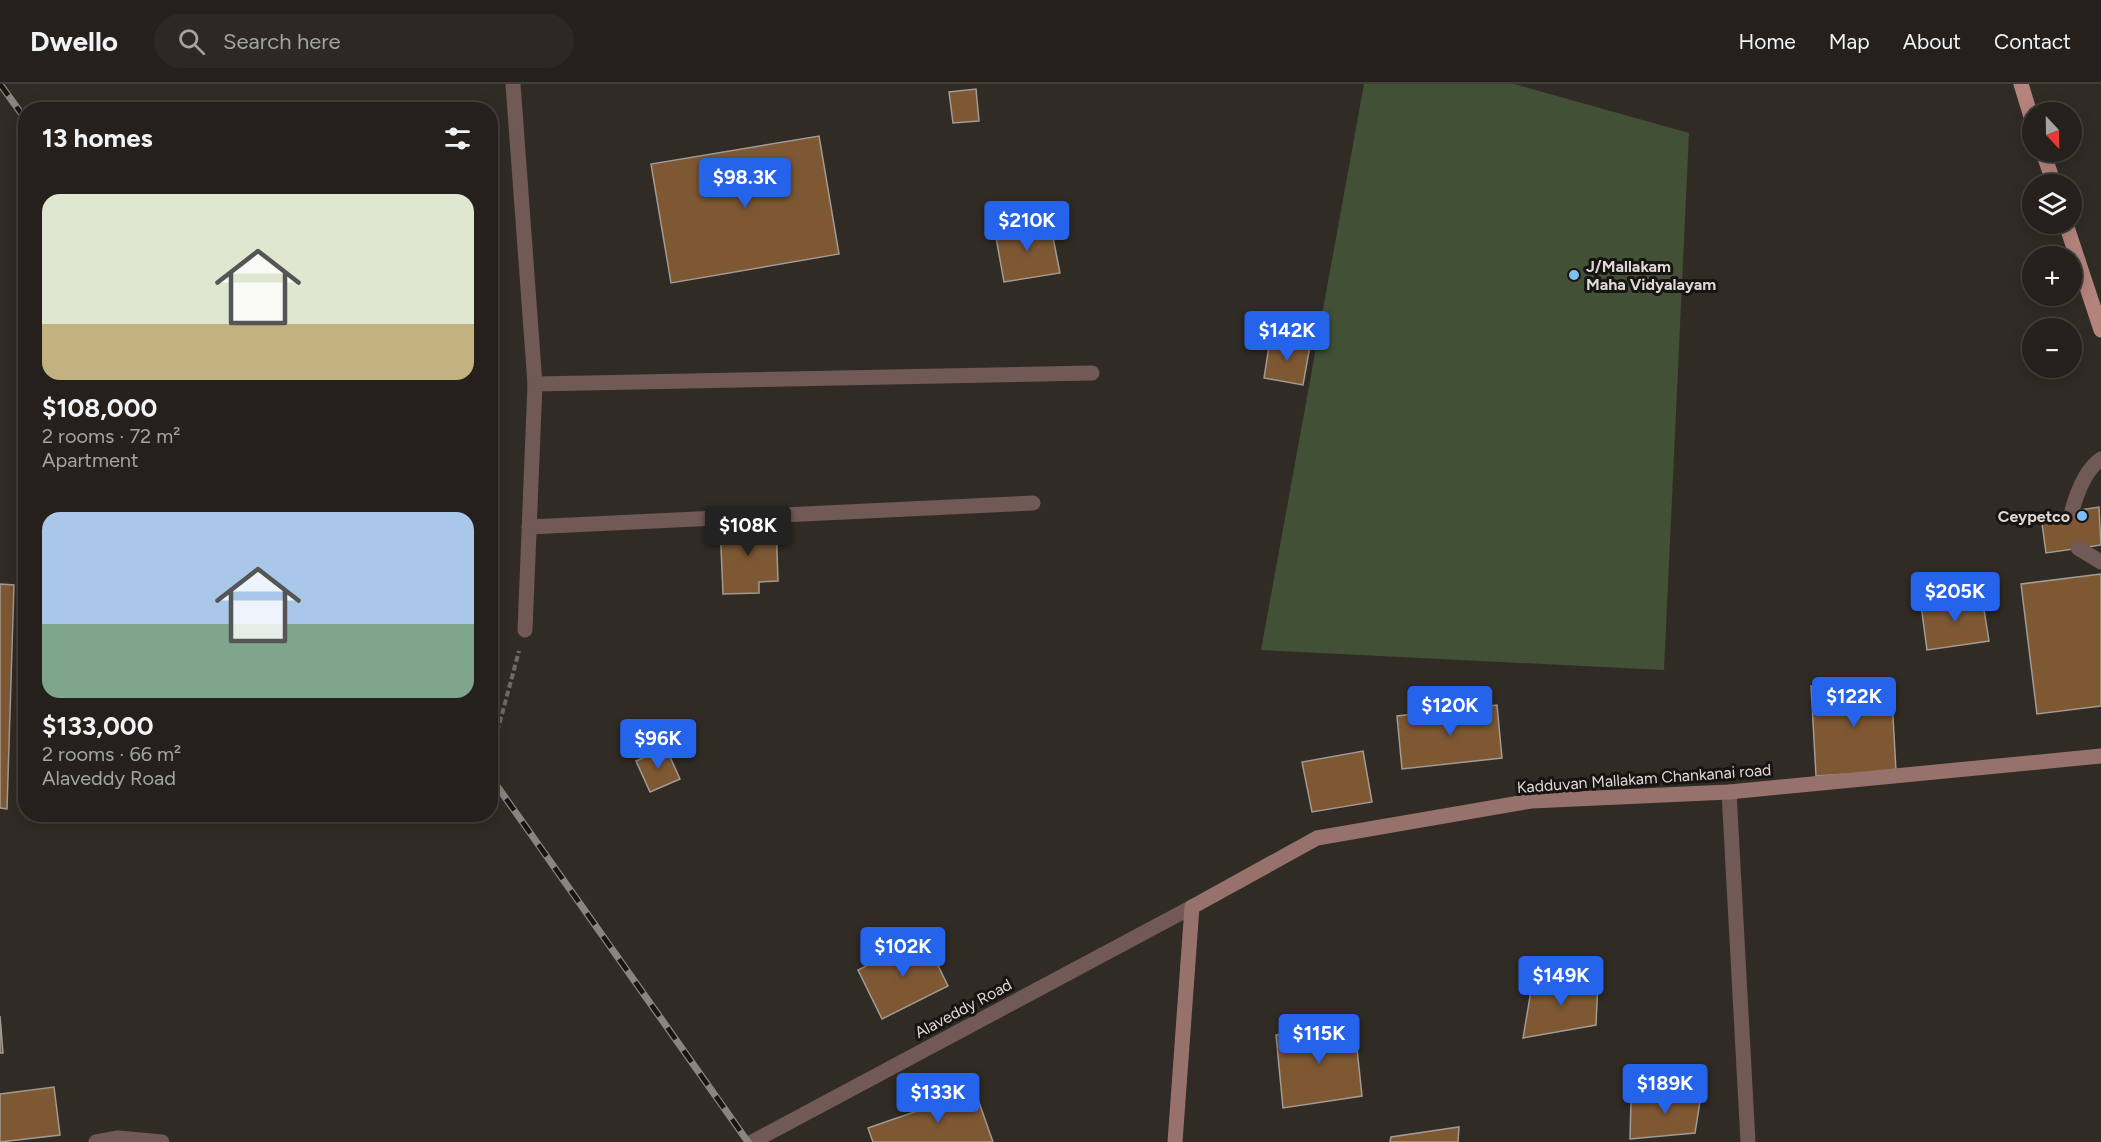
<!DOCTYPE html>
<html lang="en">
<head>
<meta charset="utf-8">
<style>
  :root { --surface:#25201c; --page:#2d2825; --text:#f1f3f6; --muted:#a3a3a3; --line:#423e3b; --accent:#2563eb }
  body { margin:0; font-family:Figtree,sans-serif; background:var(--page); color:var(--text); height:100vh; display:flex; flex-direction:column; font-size:22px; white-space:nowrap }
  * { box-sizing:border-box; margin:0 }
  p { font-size:20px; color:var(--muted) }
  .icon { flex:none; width:33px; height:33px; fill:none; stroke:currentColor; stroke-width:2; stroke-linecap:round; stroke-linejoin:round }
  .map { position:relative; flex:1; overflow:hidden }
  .details { position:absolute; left:18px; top:18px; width:480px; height:720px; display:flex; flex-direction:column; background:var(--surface); border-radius:24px; box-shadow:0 3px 15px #0003,0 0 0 2px var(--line) }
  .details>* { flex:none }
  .needle { width:39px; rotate:158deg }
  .fabs { position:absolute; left:2022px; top:18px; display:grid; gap:12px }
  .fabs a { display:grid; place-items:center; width:60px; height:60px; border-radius:50%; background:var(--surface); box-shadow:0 3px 15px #0003,0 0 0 2px var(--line); font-size:30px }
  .price { position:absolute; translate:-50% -51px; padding:0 14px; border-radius:6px; background:var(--accent); color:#fff; font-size:20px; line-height:39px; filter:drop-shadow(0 2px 3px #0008) }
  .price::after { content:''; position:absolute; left:50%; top:36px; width:18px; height:14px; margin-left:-9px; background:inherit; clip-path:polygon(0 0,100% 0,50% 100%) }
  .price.current { background:#222; color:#fff }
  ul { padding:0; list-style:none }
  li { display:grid; align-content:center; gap:12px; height:318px; padding:0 24px }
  li span { display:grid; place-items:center; height:186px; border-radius:18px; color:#555 }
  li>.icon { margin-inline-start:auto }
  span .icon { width:108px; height:108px; fill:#fffc; stroke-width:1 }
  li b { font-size:26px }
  h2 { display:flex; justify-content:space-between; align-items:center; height:72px; padding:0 24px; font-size:26px }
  header { display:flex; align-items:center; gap:36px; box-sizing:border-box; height:84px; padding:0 30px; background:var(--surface); border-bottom:2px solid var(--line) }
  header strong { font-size:28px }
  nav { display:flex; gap:33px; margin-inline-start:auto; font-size:21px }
  .search { width:420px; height:54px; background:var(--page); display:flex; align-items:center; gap:15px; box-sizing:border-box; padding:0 21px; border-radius:33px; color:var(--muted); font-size:22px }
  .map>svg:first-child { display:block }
</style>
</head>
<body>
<header>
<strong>Dwello</strong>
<div class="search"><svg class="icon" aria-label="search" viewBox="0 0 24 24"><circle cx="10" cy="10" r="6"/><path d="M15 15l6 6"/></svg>Search here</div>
<nav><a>Home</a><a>Map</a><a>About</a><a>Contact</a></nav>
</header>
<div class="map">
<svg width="2101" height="1058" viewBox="0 0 2101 1058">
  <rect width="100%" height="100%" fill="#312b25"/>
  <path fill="#425036" d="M1364 0H1514L1689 49 1664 586 1261 566Z"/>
  <g fill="#7e5833" stroke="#a29a93" stroke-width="1.5">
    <path d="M976 5 979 37 953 39 949 8Z"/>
    <path d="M289 17 291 26H247Z"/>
    <path d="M819 52 839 170 671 199 651 80Z"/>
    <path d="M1050 138 1060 189 1004 198 995 148Z"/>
    <path d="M1270 256 1310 262 1303 301 1264 294Z"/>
    <path d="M2099 423 2101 461 2046 469 2041 432Z"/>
    <path d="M776 439 778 497 759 498V509L723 510 720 440Z"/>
    <path d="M2101 490V622L2037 630 2021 500Z"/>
    <path d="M0 500 14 501 7 725 0 724Z"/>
    <path d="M1982 513 1989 557 1927 566 1921 521Z"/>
    <path d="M1891 597 1896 687 1816 692 1811 602Z"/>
    <path d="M1497 621 1502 674 1402 685 1397 632Z"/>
    <path d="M666 664 680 695 650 708 636 677Z"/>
    <path d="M1363 667 1372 718 1312 728 1302 678Z"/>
    <path d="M924 853 948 902 882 935 858 886Z"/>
    <path d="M1598 896 1596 941 1523 954 1532 901Z"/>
    <path d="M0 932 3 969H0Z"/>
    <path d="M1354 936 1362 1012 1283 1024 1276 951Z"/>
    <path d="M54 1003 60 1051 0 1058V1010Z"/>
    <path d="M1702 1005 1695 1049 1630 1055 1631 1017Z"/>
    <path d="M975 1007 993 1058H873L868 1044Z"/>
    <path d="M1459 1043 1458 1058H1390L1391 1053Z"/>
  </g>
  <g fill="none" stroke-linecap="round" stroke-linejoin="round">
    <path stroke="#706b65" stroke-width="4" stroke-dasharray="6 3" stroke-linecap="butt" d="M495 656 519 567"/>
    <g stroke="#715955" stroke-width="15">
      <path d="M2072 427C2077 408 2085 386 2101 375"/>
      <path d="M2078 464 2101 478"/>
    </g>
    <g stroke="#715955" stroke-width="15">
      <path d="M513 0 535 300 525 546"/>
      <path d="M535 300 1092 289"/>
      <path d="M529 443 1033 419"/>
      <path d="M1729 708 1748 1058"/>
      <path d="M96 1058 118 1054 162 1058"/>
    </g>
    <path stroke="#715955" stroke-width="15" d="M752 1058 1192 823"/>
    <path stroke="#97716b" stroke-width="15" d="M1175 1058 1192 823 1317 754 1531 717 1729 708 2101 672"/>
    <g stroke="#b4847c" stroke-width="15">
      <path d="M2021 0 2032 36"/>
      <path d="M2043 68 2054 100"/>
      <path d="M2066 140 2101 246"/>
    </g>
    <g stroke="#8a8580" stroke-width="7">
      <g id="rail">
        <path d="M0 0 26 36"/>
        <path d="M490 692 748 1058"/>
      </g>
    </g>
    <use href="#rail" stroke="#171411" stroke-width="4.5" stroke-dasharray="14" stroke-linecap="butt"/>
  </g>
  <g fill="#7dbef9" stroke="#171411" stroke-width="2">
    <circle cx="1574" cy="191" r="6"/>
    <circle cx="2082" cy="432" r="6"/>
  </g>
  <g text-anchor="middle" stroke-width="6" stroke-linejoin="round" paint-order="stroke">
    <g font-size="16" font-weight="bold" fill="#ddd9d5" stroke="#171411" text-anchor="start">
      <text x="1586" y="188">J/Mallakam<tspan x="1586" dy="18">Maha Vidyalayam</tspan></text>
      <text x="2070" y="438" text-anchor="end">Ceypetco</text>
    </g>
    <g font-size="16" fill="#ddd9d5" stroke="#171411">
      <text transform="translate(1644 694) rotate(-4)" y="6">Kadduvan Mallakam Chankanai road</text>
      <text transform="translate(963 924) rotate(-28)" y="6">Alaveddy Road</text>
    </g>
  </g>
</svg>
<div class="fabs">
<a><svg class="needle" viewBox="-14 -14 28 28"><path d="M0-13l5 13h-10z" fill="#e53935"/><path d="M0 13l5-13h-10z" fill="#a3a3a3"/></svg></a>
<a><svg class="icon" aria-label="layers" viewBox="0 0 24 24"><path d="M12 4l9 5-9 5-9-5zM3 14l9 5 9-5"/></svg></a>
<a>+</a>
<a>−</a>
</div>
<b class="price" style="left:745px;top:125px">$98.3K</b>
<b class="price" style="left:1027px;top:168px">$210K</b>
<b class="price" style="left:1287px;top:278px">$142K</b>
<b class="price current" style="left:748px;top:473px">$108K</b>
<b class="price" style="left:1955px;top:539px">$205K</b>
<b class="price" style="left:1854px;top:644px">$122K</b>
<b class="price" style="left:1450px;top:653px">$120K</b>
<b class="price" style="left:658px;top:686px">$96K</b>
<b class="price" style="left:903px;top:894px">$102K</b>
<b class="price" style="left:1561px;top:923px">$149K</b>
<b class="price" style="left:1319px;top:981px">$115K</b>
<b class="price" style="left:1665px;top:1031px">$189K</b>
<b class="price" style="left:938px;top:1040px">$133K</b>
<section class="details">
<h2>13 homes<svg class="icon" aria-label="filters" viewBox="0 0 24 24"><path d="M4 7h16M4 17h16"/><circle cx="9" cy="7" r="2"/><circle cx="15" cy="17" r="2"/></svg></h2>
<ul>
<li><span style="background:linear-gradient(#dfe7d0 70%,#c2b280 0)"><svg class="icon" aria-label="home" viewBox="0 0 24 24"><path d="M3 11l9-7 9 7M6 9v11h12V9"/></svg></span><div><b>$108,000</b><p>2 rooms · 72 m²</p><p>Apartment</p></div></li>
<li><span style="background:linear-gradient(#a9c7e8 60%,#7fa58c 0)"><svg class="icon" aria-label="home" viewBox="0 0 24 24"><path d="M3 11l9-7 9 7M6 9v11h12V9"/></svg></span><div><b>$133,000</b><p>2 rooms · 66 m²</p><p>Alaveddy Road</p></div></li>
</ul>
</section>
</div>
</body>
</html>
